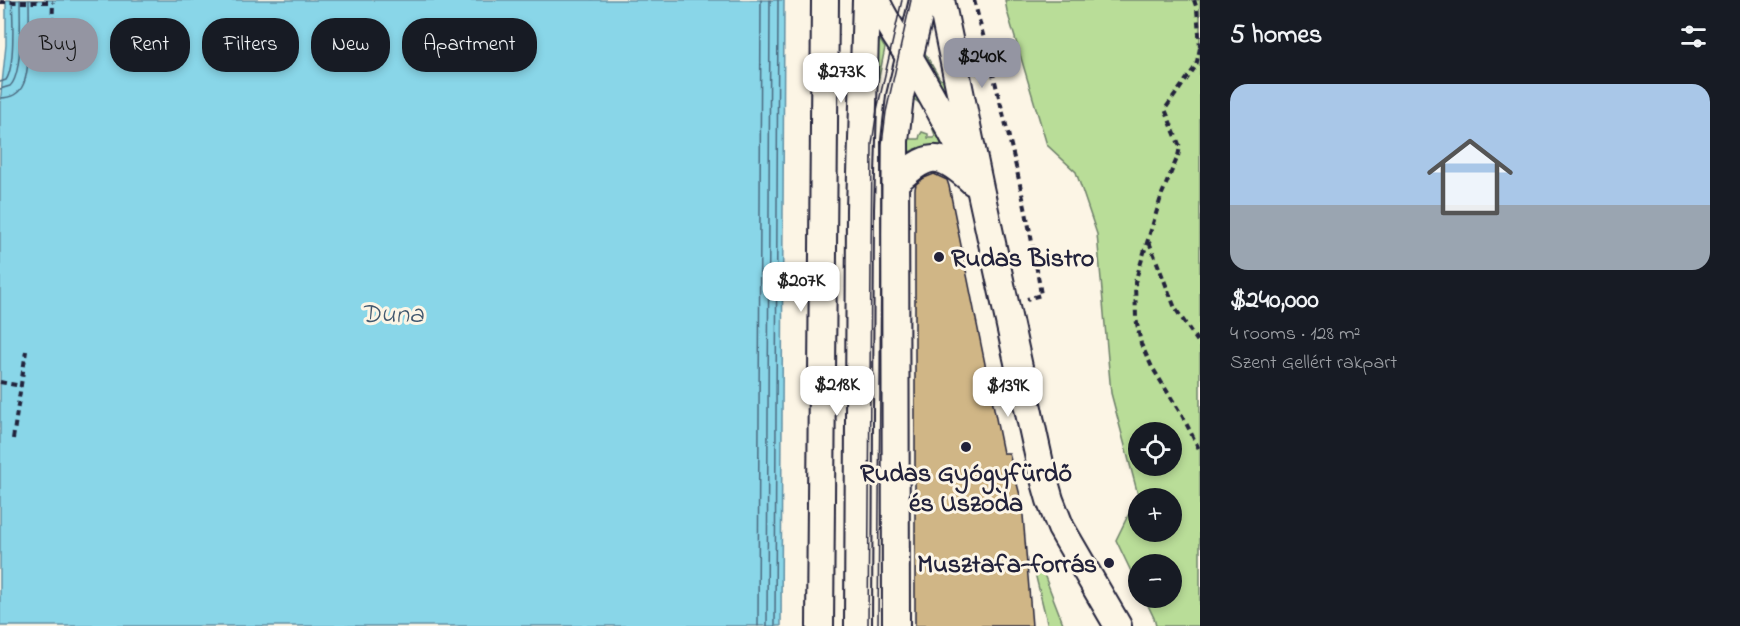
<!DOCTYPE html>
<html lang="en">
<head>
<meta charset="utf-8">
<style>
  :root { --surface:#171b24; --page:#20242c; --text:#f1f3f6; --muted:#9ea1a6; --accent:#9495a2 }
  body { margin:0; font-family:"Indie Flower",sans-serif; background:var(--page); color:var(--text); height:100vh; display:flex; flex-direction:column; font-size:22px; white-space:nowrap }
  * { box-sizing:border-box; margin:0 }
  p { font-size:20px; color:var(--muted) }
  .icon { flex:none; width:33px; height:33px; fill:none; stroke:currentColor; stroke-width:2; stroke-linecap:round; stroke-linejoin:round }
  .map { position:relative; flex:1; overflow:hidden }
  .panel { display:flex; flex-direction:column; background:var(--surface); width:540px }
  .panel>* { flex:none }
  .top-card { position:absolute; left:18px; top:18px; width:570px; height:54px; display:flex; gap:12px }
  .controls { position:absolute; left:1128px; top:422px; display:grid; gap:12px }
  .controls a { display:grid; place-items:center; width:54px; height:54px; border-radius:50%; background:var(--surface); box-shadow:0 3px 9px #0003; font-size:30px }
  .price { position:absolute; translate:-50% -51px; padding:0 14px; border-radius:12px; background:#fff; color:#222; font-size:20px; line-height:39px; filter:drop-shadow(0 2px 3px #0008) }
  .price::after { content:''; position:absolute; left:50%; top:36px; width:18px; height:14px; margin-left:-9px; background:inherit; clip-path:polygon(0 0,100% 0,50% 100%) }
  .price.active { background:var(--accent); color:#111 }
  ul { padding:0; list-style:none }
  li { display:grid; align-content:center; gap:12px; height:318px; padding:0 30px }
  li span { display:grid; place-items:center; height:186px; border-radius:18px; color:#555 }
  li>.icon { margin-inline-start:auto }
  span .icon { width:108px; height:108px; fill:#fffc; stroke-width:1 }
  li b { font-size:26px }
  h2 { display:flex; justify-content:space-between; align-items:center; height:72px; padding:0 30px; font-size:26px }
  .chip { padding:0 21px; border-radius:24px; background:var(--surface); box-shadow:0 3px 9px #0003; font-size:21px; line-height:54px }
  .chip.active { background:var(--accent); color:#111 }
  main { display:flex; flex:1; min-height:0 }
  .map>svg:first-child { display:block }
</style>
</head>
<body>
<main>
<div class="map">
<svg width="1200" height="626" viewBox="0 0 1200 626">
  <rect width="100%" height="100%" fill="#fcf5e5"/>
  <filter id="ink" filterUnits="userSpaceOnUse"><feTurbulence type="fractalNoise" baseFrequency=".0167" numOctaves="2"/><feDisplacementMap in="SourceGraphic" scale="12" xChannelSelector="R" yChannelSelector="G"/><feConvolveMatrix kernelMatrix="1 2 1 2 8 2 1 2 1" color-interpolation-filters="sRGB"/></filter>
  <g filter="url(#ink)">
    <g fill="#b9dd98" stroke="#6e806a" stroke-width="1.5" fill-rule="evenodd">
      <path d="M1005 0H1200V626H1156L1154 618 1144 597H1172V564H1138V586L1116 540 1138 495 1111 393 1097 234 1076 172 1047 145 1007 11ZM1138 432H1172V465H1138ZM1138 498H1172V531H1138Z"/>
      <path d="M929 3 957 114 919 55ZM930 28 933 29 945 78 943 80 940 79 925 53 926 30Z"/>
      <path d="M878 37 885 48 877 87H875Z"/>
      <path d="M912 86 937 131 943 151C929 145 915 147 902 156ZM913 99C926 104 930 123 935 135L934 138H928V134L922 132 920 135 919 139H908L911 102Z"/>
      <path d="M1040 564 1064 626H1048L1033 565Z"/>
    </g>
    <path fill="#89d6e8" stroke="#608ea3" stroke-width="1.5" d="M6 0H784L781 626H0V104L6 45Z"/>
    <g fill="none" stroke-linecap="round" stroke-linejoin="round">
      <g stroke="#4b6a80" stroke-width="1.5">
        <path d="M0 82 6 80C15 68 13 17 12 0"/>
        <path d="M0 89 10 86C23 74 20 19 20 0"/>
        <path d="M0 98C10 98 19 94 23 85 31 69 29 19 29 0"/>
        <path d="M758 626 761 0"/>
        <path d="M767 626 770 0"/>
        <path d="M775 626 778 0"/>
      </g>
    </g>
    <path fill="#d0b686" stroke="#22223b" stroke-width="1.5" d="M934 174 947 180 949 186 1003 453H1009L1022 503 1032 626H915V189L916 184 924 178Z"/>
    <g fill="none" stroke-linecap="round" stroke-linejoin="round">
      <g stroke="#22223b" stroke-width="30">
        <g id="major">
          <path d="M876 0C885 22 899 40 911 60 930 92 948 125 965 158"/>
          <path d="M941 0 980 188 1041 468 1050 500 1061 528 1118 626"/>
          <path d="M895 183C928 152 938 150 973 182"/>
          <path d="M820 626 825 0"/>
          <path d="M858 626 860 209 866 0"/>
          <path d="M896 626 895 141 900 96 923 0"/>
        </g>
      </g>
      <g stroke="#22223b" stroke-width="4" stroke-dasharray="6 4.5" stroke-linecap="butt">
        <path d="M974 0C999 98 1026 195 1041 295L1027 299"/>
        <path d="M1194 0 1197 9 1200 47"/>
        <path d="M0 2H53"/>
        <path d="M52 34 53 2"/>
        <path d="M1200 48 1196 66 1165 109 1180 147 1178 156 1162 194 1135 282 1136 318 1141 344 1152 367 1183 417 1200 451"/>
        <path d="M1149 242 1175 308 1200 345"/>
        <path d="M0 382 21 386"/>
        <path d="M13 439 26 351"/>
      </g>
      <use href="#major" stroke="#fcf5e5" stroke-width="26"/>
      <g stroke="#22223b" stroke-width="1.5">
        <path d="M868 626 872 144 877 110 902 0"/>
        <path d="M878 626 882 144 886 112 911 0"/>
      </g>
    </g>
  </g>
  <g fill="#22223b" stroke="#fcf5e5" stroke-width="2">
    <circle cx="939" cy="257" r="6"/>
    <circle cx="966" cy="447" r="6"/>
    <circle cx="1109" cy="563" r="6"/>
  </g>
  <g text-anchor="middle" stroke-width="6" stroke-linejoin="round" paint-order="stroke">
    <g font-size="26" font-weight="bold" fill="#22223b" stroke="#fcf5e5" text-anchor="start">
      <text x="951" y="266">Rudas Bistro</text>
      <text x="966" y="481" text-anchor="middle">Rudas Gyógyfürdő<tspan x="966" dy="30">és Uszoda</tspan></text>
      <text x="1097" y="572" text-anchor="end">Musztafa-forrás</text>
    </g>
    <g font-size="27" font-style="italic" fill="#41586f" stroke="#fcf5e5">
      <text x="392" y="322">Duna</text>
    </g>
  </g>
</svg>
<div class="controls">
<a><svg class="icon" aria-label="locate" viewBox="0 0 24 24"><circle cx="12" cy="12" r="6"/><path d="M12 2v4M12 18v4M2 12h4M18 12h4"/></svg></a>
<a>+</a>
<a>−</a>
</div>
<b class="price active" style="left:982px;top:89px">$240K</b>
<b class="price" style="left:841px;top:104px">$273K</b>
<b class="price" style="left:801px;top:313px">$207K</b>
<b class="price" style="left:837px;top:417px">$218K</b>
<b class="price" style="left:1008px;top:418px">$139K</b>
<div class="top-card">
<a class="chip active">Buy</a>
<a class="chip">Rent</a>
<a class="chip">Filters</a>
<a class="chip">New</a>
<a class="chip">Apartment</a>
</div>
</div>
<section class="panel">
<h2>5 homes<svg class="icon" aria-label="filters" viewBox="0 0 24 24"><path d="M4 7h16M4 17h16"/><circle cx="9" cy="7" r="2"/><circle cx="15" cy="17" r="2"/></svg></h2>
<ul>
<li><span style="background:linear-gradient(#a9c7e8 65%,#9aa5b1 0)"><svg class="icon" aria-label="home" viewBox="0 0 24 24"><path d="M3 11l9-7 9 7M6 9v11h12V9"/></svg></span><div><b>$240,000</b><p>4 rooms · 128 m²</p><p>Szent Gellért rakpart</p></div></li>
</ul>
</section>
</main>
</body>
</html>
